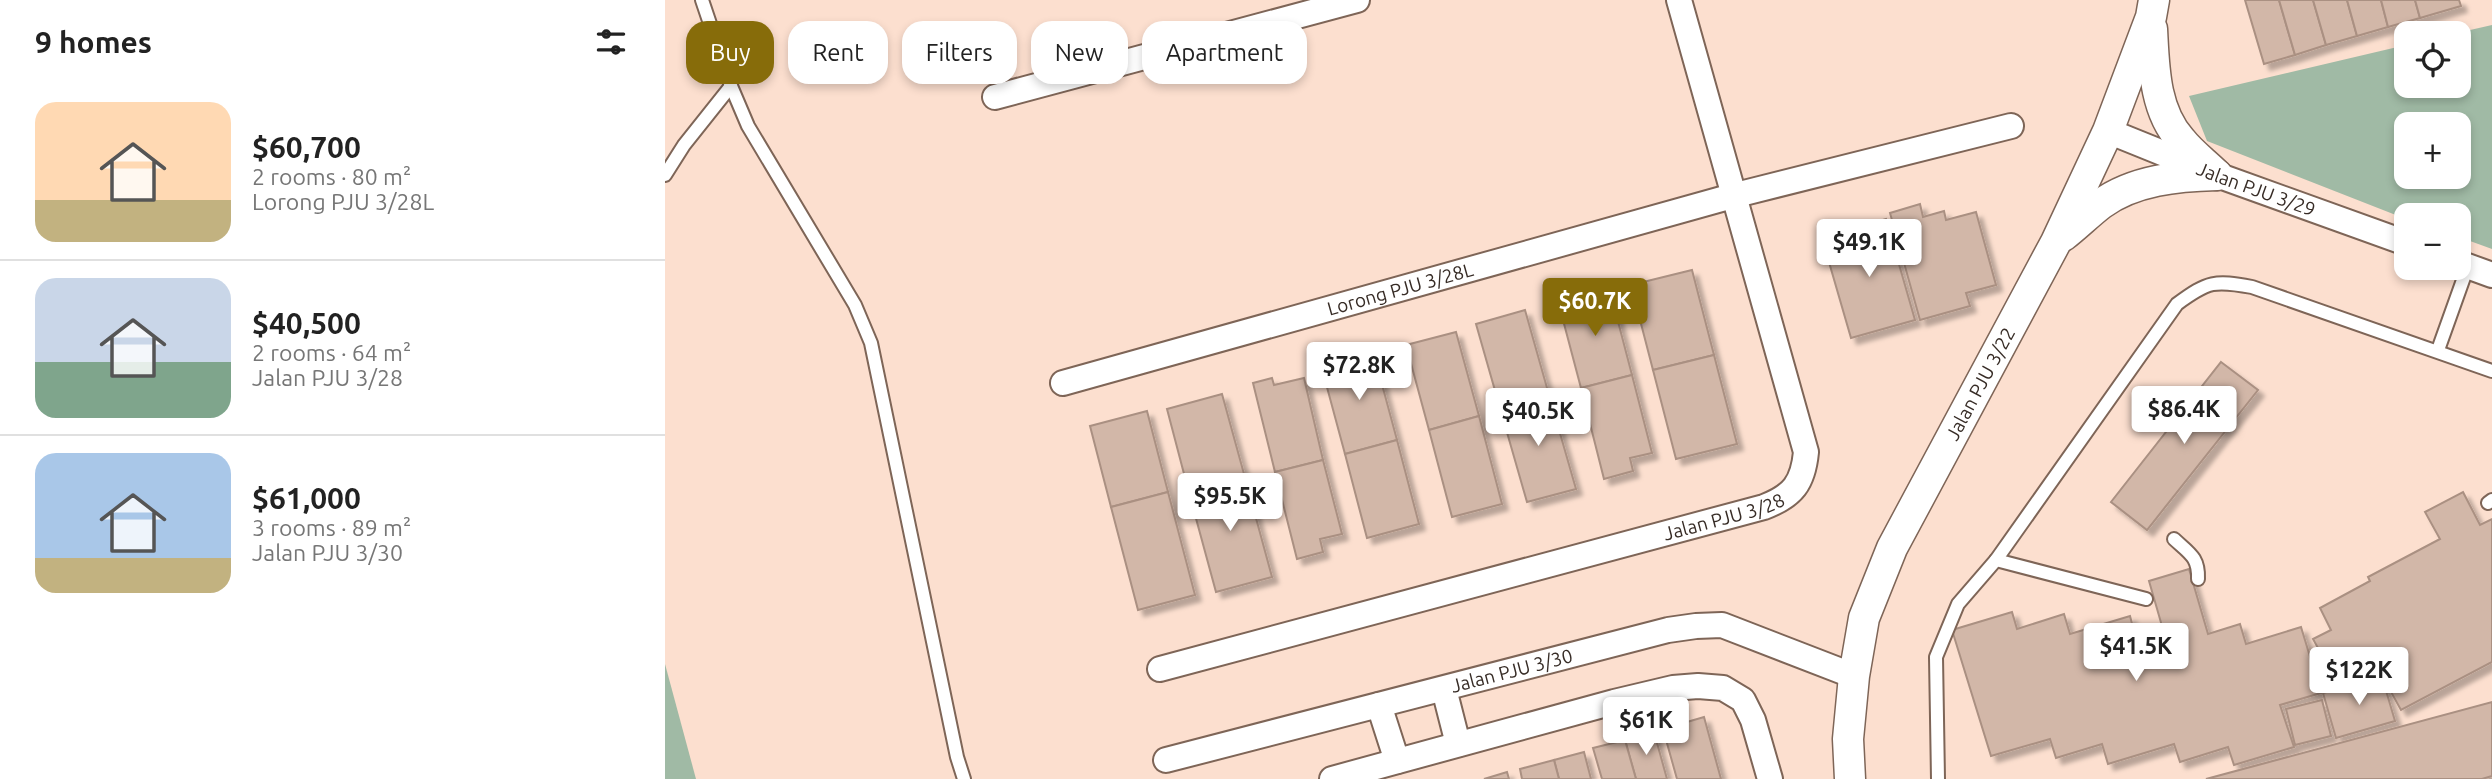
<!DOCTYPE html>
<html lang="en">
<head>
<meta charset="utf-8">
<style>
  :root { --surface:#fff; --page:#f6f6f6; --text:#222; --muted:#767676; --line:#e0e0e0; --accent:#876c0a }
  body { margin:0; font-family:Ubuntu,sans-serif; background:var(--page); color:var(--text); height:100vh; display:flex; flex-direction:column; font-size:26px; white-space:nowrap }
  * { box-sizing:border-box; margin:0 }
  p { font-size:23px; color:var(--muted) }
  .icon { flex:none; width:38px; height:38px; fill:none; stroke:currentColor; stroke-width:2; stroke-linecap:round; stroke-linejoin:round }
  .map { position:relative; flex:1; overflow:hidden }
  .sheet { display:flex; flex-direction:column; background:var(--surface); width:665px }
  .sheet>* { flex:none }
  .hud { position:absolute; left:21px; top:21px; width:665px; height:63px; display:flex; gap:14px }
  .fabs { position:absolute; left:1729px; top:21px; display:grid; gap:14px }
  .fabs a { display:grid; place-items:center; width:77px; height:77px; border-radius:14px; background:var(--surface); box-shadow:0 4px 10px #0003; font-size:35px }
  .price { position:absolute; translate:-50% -60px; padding:0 16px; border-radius:7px; background:#fff; color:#222; font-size:23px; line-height:46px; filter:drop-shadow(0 2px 4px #0008) }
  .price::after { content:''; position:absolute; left:50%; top:42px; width:21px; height:16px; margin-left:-10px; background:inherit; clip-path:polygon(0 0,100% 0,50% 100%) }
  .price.on { background:var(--accent); color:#fff }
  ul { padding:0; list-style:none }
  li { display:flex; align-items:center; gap:21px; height:175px; padding:0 35px }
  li+li { border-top:2px solid var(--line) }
  li span { display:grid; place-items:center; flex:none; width:196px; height:140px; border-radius:21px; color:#555 }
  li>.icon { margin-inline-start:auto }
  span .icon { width:84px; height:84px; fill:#fffc; stroke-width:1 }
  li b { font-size:30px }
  h2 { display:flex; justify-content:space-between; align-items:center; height:84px; padding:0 35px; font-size:30px }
  .chip { padding:0 24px; border-radius:21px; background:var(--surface); box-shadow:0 4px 10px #0003; font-size:24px; line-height:63px }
  .chip.on { background:var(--accent); color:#fff }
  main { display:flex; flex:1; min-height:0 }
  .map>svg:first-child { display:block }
</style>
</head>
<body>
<main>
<section class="sheet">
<h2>9 homes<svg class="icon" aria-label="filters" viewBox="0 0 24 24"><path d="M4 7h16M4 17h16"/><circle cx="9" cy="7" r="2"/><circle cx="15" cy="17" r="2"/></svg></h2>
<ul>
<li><span style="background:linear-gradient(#ffd9b3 70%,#c2b280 0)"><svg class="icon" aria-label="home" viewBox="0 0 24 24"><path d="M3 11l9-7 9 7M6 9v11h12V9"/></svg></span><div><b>$60,700</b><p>2 rooms · 80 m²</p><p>Lorong PJU 3/28L</p></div></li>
<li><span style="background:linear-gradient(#c9d6e8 60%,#7fa58c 0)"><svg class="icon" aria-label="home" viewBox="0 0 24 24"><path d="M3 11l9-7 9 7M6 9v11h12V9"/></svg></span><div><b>$40,500</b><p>2 rooms · 64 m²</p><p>Jalan PJU 3/28</p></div></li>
<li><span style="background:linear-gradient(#a9c7e8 75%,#c2b280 0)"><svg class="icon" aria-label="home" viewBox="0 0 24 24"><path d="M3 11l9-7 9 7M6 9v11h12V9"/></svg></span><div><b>$61,000</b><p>3 rooms · 89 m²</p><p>Jalan PJU 3/30</p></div></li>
</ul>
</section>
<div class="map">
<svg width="1827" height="779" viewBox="0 0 1827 779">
  <defs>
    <filter id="shadow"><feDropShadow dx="6" dy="6" stdDeviation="2" flood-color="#0004"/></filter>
  </defs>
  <rect width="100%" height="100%" fill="#fcdfcf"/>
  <g fill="#a0baa5" fill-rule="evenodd">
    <path d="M1827 25V249L1794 237V215H1741V219L1542 141 1524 96 1741 45V86H1794L1792 33ZM1741 124H1794V177H1741Z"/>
    <path d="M0 664 31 779H0Z"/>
  </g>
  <g fill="#d2b7a8" stroke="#aa9082" stroke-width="2" filter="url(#shadow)">
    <path d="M1580 0H1614L1630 55 1599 64Z"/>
    <path d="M1614 0H1648L1661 45 1630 55Z"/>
    <path d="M1648 0H1682L1692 36 1661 45Z"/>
    <path d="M1682 0H1716L1723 27 1692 36Z"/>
    <path d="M1716 0H1750L1755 18 1723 27Z"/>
    <path d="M1750 0H1794L1796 6 1755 18Z"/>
    <path d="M1255 204 1258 217 1279 211 1281 220 1311 212 1331 285 1301 293 1305 306 1255 320 1225 213Z"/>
    <path d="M1221 219 1250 320 1186 338 1157 238Z"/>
    <path d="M1027 270 1049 355 988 370 966 285Z"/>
    <path d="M944 287 967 375 916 388 893 301Z"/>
    <path d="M860 310 884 395 835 408 811 324Z"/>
    <path d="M791 332 814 416 764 430 741 345Z"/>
    <path d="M708 351 732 440 680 454 656 365Z"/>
    <path d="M1049 355 1072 444 1011 459 988 370Z"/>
    <path d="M1556 362 1593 390 1482 530 1446 502Z"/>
    <path d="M967 375 987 453 965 458 968 471 939 479 916 388Z"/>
    <path d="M607 378 609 385 639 378 658 460 610 472 588 383Z"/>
    <path d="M557 394 579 474 523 489 502 409Z"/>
    <path d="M884 395 911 489 862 502 835 408Z"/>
    <path d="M482 411 503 492 446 507 425 426Z"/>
    <path d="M814 416 837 504 787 517 764 430Z"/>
    <path d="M732 440 754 524 702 538 680 454Z"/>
    <path d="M658 460 677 534 655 539 658 552 632 559 610 472Z"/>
    <path d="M579 474 607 577 551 592 523 489Z"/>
    <path d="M503 492 530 595 473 610 446 507Z"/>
    <path d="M1798 492 1815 525 1827 519V662L1736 710 1710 663 1672 683 1648 639 1666 630 1655 608 1705 581 1703 577 1775 539 1760 512Z"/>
    <path d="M1524 569 1543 634 1575 624 1581 644 1636 627 1656 693 1615 705 1629 747 1569 765 1563 747 1515 762 1509 744 1443 764 1437 744 1391 758 1385 739 1326 756 1287 630 1347 612 1352 629 1399 614 1405 634 1465 616 1470 635 1497 626 1484 581Z"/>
    <path d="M1717 677 1730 721 1671 738 1658 693Z"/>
    <path d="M1657 700 1666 736 1630 745 1621 709Z"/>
    <path d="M1827 702V776L1817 779H1541Z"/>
    <path d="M1039 717 1056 779H1012L998 729Z"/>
    <path d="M989 732 1002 779H971L960 740Z"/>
    <path d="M960 740 971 779H937L928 748Z"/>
    <path d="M919 752 926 779H894L889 760Z"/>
    <path d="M889 760 894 779H857L855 769Z"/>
    <path d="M842 772 844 779H819Z"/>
  </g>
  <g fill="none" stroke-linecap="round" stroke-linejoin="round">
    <g stroke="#7e6557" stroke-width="16">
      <g id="service">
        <path d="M37 0 66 86 83 126 190 305 206 343 292 757 299 779"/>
        <path d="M0 175 19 145 66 86"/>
        <path d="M1773 350 1803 266"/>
        <path d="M1823 503 1827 500"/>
        <path d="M1509 539C1524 553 1534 557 1533 579"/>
        <path d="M1331 560 1481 599"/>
        <path d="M1273 779 1271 657 1293 604 1331 560 1512 304C1543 281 1550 280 1587 287L1827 371"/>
      </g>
    </g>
    <g stroke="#7e6557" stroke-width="28">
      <g id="minor">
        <path d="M330 97 692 0"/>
        <path id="s1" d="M1443 131 1552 175 1741 243"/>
        <path d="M1794 263 1827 275"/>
        <path id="s2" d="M398 383 1071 195 1346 126"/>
        <path id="s3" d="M495 669 1099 507C1128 496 1138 483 1141 452L1014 0"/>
        <path d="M779 689 793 744"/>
        <path d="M714 705 732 761"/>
        <path id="s4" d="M501 760 1003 630 1031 626 1057 625 1189 676"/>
        <path d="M667 779 949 702 1008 688 1033 686 1058 688 1078 700 1088 720 1105 779"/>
      </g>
    </g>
    <g stroke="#7e6557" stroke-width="33">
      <g id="tertiary">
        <path d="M1487 29C1489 66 1489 110 1516 140 1526 153 1540 163 1552 175"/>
        <path d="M1398 236C1411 226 1423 214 1436 204 1469 180 1513 176 1552 175"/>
        <path id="s5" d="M1185 779 1183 739 1189 676 1199 618 1227 548 1391 242 1443 131 1486 17 1489 0"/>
      </g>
    </g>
    <use href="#service" stroke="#fff" stroke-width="12"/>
    <use href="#minor" stroke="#fff" stroke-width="24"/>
    <use href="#tertiary" stroke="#fff" stroke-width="30"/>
  </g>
  <g text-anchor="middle" stroke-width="5" stroke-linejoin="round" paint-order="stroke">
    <g font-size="19" fill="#372c26" stroke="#fcf0ea">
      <text dy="7" stroke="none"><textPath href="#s1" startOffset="159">Jalan PJU 3/29</textPath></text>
      <text dy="7" stroke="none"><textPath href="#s2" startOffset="350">Lorong PJU 3/28L</textPath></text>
      <text dy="7" stroke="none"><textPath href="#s5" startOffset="424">Jalan PJU 3/22</textPath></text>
      <text dy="7" stroke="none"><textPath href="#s3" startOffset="584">Jalan PJU 3/28</textPath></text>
      <text dy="7" stroke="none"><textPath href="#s4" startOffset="357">Jalan PJU 3/30</textPath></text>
    </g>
  </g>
</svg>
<div class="fabs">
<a><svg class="icon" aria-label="locate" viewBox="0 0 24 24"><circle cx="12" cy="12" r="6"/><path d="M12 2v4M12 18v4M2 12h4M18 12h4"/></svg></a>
<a>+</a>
<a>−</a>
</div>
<b class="price" style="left:1204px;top:279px">$49.1K</b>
<b class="price on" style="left:930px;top:338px">$60.7K</b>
<b class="price" style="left:694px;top:402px">$72.8K</b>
<b class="price" style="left:1519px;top:446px">$86.4K</b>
<b class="price" style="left:873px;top:448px">$40.5K</b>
<b class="price" style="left:565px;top:533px">$95.5K</b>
<b class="price" style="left:1471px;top:683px">$41.5K</b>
<b class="price" style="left:1694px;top:707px">$122K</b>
<b class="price" style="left:981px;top:757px">$61K</b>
<div class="hud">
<a class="chip on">Buy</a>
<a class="chip">Rent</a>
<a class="chip">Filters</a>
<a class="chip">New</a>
<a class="chip">Apartment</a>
</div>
</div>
</main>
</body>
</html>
